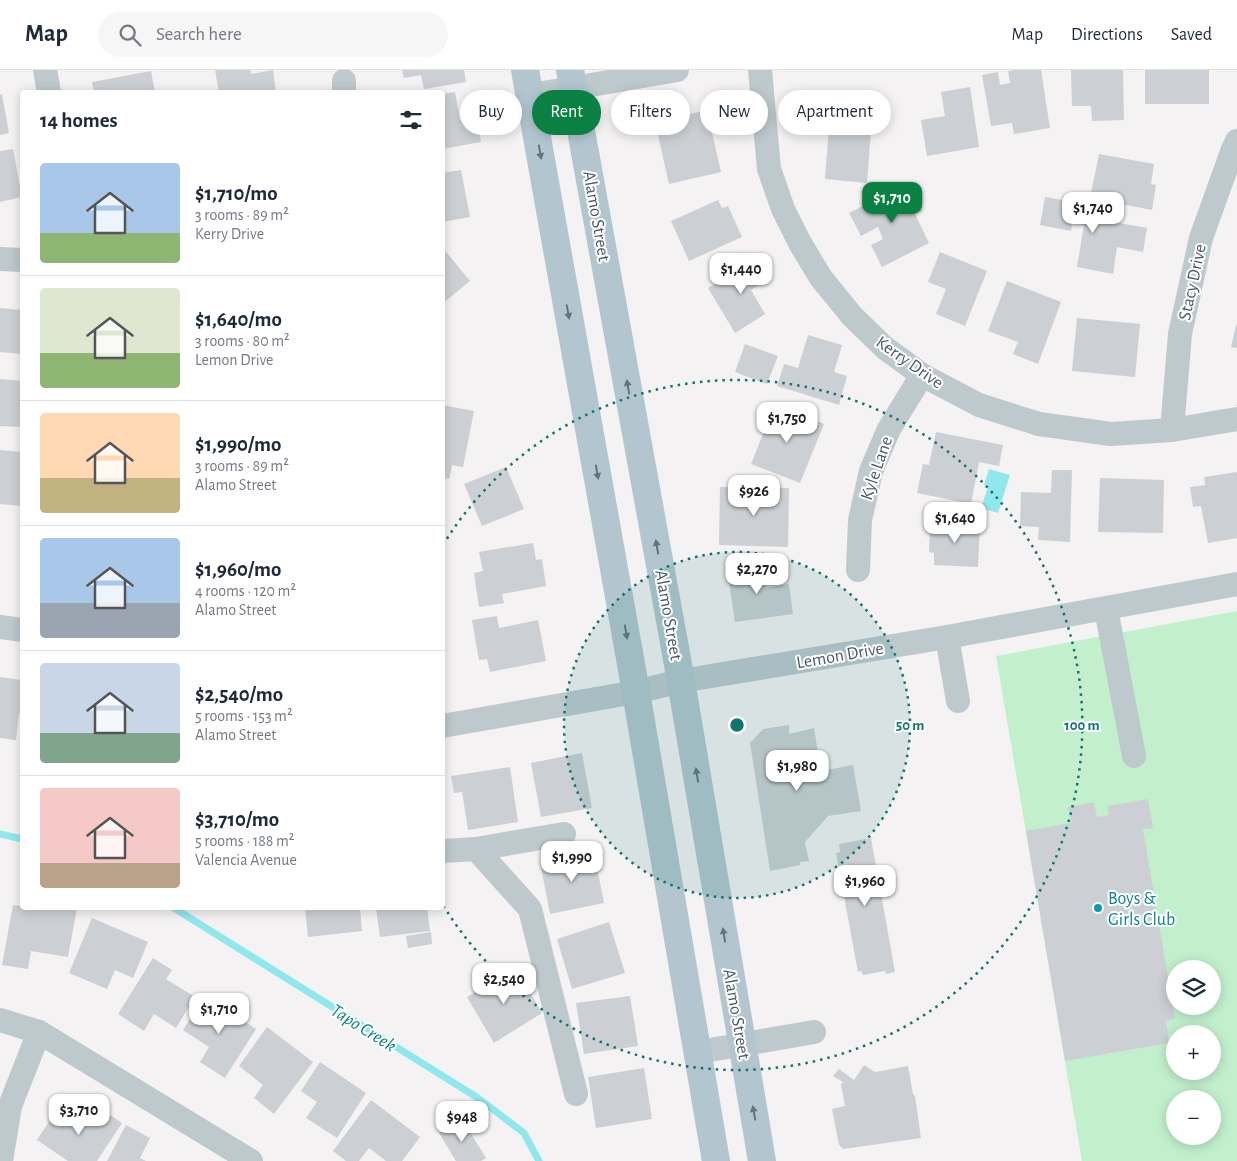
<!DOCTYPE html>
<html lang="en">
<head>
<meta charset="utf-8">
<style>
  :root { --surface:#fff; --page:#f6f6f7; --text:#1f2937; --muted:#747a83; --line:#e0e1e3; --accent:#0b8043 }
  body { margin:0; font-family:"Alegreya Sans",sans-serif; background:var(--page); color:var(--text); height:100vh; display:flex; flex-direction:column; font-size:19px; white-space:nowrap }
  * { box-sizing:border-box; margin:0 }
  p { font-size:16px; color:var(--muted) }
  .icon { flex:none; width:28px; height:28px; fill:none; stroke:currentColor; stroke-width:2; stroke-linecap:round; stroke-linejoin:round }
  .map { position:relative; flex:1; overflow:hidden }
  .details { position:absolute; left:20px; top:20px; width:425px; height:820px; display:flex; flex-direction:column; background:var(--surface); border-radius:5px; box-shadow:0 2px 12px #0003 }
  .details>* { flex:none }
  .guide { position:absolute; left:460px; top:20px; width:475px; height:45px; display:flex; gap:10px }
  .fabs { position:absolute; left:1166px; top:890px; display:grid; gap:10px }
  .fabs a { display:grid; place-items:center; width:55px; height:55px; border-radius:50%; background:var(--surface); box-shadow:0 2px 12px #0003; font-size:25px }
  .price { position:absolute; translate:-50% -42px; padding:0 11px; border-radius:10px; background:#fff; color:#222; font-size:16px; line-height:32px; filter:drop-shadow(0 1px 2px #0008) }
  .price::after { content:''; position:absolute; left:50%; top:30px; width:15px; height:11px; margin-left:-8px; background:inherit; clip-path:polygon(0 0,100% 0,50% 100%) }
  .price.selected { background:var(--accent); color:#fff }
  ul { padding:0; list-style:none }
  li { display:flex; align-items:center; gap:15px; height:125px; padding:0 20px }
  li+li { border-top:1px solid var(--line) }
  li span { display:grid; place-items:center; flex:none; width:140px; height:100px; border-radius:5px; color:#555 }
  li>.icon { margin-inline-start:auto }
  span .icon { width:60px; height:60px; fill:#fffc; stroke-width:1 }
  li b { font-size:21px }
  h2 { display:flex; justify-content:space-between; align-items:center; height:60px; padding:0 20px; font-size:21px }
  .chip { padding:0 18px; border-radius:22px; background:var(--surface); box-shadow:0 2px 12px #0003; font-size:18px; line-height:45px }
  .chip.selected { background:var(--accent); color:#fff }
  header { display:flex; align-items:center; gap:30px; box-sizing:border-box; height:70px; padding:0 25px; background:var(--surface); border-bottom:1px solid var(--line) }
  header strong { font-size:24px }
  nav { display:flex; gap:28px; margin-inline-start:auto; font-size:18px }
  .search { width:350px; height:45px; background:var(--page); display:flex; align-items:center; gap:12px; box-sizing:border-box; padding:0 18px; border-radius:28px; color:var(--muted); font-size:19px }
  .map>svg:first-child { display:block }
</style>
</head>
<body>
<header>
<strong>Map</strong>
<div class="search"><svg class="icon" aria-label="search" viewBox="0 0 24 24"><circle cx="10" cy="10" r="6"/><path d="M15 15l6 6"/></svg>Search here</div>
<nav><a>Map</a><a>Directions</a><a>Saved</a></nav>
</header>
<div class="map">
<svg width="1237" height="1091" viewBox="0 0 1237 1091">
  <rect width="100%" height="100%" fill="#f4f2f3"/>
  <path fill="#c2f0cd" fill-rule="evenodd" d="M1237 541V1091H1082L996 586ZM1175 899H1212V936H1175ZM1175 964H1212V1001H1175ZM1175 1029H1212V1066H1175Z"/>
  <path fill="#90e8ed" d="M989 399 1010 405 998 443 981 438 988 417 984 415Z"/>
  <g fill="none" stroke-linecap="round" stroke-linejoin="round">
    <g stroke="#90e8ed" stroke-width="7">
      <path d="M0 764 22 769"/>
      <path d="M174 838 478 1028 524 1063 539 1091"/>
    </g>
  </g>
  <g fill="#ccd0d4">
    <path d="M215 0H250L251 4 273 0 276 22H219Z"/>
    <path d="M402 0H464L466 12 424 19 421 5 404 8Z"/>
    <path d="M1015 0H1041L1050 58 1014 64 1012 53 991 56 982 5 998 2 1000 15 1010 13 1008 1Z"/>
    <path d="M1071 0H1123L1124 50 1092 51 1091 36H1072Z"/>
    <rect x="1145" y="0" width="64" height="34"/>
    <path d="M151 1 155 22H94L92 12Z"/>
    <path d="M970 17 979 77 927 86 921 50 945 46 941 22Z"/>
    <path d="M455 22 460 50 477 47 481 72 442 79V24Z"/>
    <path d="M2 24 9 63 0 65V25Z"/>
    <path d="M707 40 721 102 669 114 655 52Z"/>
    <path d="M829 57 871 61 867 113 825 109Z"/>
    <path d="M13 79 22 127 0 132V81Z"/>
    <path d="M1099 84 1154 94 1151 114 1156 115 1152 140 1090 128Z"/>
    <path d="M461 100 470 147 442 152V103Z"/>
    <path d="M908 113 922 141 915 144 929 173 882 197 871 175 883 169 878 157 861 166 849 143Z"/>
    <path d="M1045 127 1089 135 1086 147 1147 158 1143 182 1117 177 1113 204 1077 197 1084 155 1072 153 1071 161 1040 155Z"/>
    <path d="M718 130 722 138 728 136 742 167 689 191 671 151Z"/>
    <path d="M442 177 470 211 442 234Z"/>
    <path d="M940 182 987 201 965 256 936 244 946 219 928 212Z"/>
    <path d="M760 187 772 207 751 220 765 244 735 263 708 218Z"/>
    <path d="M1007 211 1061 232 1038 294 1013 284 1018 272 988 261Z"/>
    <path d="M0 238 22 240V284L0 282Z"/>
    <path d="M1077 248 1140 254 1135 307 1072 301Z"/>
    <path d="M1236 255H1237V278L1231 277Z"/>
    <path d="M808 265 842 275 834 302 847 306 839 335 777 316 784 294 798 298Z"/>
    <path d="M745 274 778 286 767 314 735 302Z"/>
    <path d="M0 309 22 311V357L0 356Z"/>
    <path d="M775 334 824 354 800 413 751 394Z"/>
    <path d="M442 335 474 341 463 397 452 395 449 409 442 408Z"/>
    <path d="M936 362 1003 375 999 396 979 392 971 434 917 423 923 394 929 395Z"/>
    <path d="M0 380 22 382V436L0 434Z"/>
    <path d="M506 397 524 439 482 456 464 414Z"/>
    <path d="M1052 400H1072L1070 472 1038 470 1039 457 1020 456 1021 422 1051 423Z"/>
    <path d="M1237 402V468L1208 473 1201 436 1193 437 1190 417 1205 415 1204 407Z"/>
    <path d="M1100 408 1164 410 1163 463 1098 462Z"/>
    <path d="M720 417 789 418 788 477 719 475Z"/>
    <path d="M930 453 980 455 978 497 934 495V483L929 482Z"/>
    <path d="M533 473 536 490 542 489 546 516 502 524 504 533 479 537 474 503 483 501 479 482Z"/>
    <path d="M762 493 766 518 789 514 793 544 735 552 727 499Z"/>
    <path d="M497 546 499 558 538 550 546 591 490 602 487 589 479 590 472 550Z"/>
    <path d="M0 607 22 610V629L21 644 19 643 16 670 0 668Z"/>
    <path d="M789 655V664L814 658 820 694 825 692 827 700 853 695 861 741 828 746 805 772 809 791 800 792V795L770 801 750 673 763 659Z"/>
    <path d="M582 683 592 738 541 747 531 693Z"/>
    <path d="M510 697 518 752 468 760 462 722 454 723 451 706Z"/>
    <path d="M1148 729 1153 758 1143 759 1175 949 1166 951 1169 973 1065 991 1026 761 1071 753 1068 737 1094 732 1097 747 1109 745 1107 736Z"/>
    <path d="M871 768 895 902 886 904 885 901 863 905 861 901 858 902 836 783 840 782 839 774Z"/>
    <path d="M594 782 604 833 550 844 540 792Z"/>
    <path d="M13 835 22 836V838L38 839V838H77L68 887 31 881 28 899 2 895Z"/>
    <path d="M305 838H360L362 861 308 867Z"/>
    <path d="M376 838H427L430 861 380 867Z"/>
    <path d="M92 848 148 872 133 908 115 900 107 919 69 903Z"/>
    <path d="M609 852 625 903 572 919 557 869Z"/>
    <path d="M431 862 432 874 408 878 406 866Z"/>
    <path d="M153 888 172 900 166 909 195 927 176 958 154 944 144 961 118 944Z"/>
    <path d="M515 898 542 943 494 973 467 927Z"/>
    <path d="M205 926 256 959 225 1008 200 992 209 977 183 960Z"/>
    <path d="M630 926 638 976 584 984 576 933Z"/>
    <path d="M267 957 313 992 274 1044 254 1028 263 1015 239 996Z"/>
    <path d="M320 992 366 1023 337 1068 306 1048 317 1032 301 1021Z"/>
    <path d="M864 995 875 1002 908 996 913 1024 915 1026 921 1068 843 1079 839 1075 832 1039 845 1036 841 1015 843 1012 833 1006 839 999 854 1010Z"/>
    <path d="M644 998 652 1049 596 1058 588 1007Z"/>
    <path d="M371 1030 420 1067 402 1091H386L369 1078 359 1091H346L333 1081Z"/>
    <path d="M98 1037 122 1053 97 1091H68L37 1070 58 1038 86 1056Z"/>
    <path d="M462 1049 486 1088 481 1091H456L439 1063Z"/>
    <path d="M126 1055 150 1068 140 1088 146 1091H107Z"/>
  </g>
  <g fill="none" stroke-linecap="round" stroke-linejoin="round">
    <g stroke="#bec9ce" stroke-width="24">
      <path d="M45 0 49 22"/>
      <path d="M760 0 769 99 783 139 800 173 821 208 852 246 885 278 922 305 979 335 1039 354 1111 364 1172 360 1237 349"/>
      <path d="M344 22V11"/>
      <path d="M529 25 574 18 677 0"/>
      <path d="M0 189 22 190"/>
      <path d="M1172 360 1180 264 1201 168 1233 79 1237 71"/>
      <path d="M858 500 860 450 871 401 889 359 922 305"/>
      <path d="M1106 539 1134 686"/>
      <path d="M0 557 22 560"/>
      <path d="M947 567 958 631"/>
      <path d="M442 656 636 622 681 611 947 567 1237 514"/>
      <path d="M476 779 564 764"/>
      <path d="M442 781 476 779 530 839 576 1024"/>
      <path d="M0 950 39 962 251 1091"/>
      <path d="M698 982 814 962"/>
      <path d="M1 1091 10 1036 39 962"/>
    </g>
    <g stroke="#b3c6d0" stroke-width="28">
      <path d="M525 0 636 622 716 1091"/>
      <path d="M570 0 681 611 762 1091"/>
    </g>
  </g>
  <defs><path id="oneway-solid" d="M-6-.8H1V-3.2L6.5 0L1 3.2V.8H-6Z" transform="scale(1.25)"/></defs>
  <g fill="#64747c">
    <use href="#oneway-solid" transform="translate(540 82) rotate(80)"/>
    <use href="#oneway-solid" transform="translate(568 242) rotate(80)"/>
    <use href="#oneway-solid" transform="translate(628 317) rotate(-100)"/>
    <use href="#oneway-solid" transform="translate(597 402) rotate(80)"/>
    <use href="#oneway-solid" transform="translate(657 477) rotate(-100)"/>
    <use href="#oneway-solid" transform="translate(626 562) rotate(80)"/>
    <use href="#oneway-solid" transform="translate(697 705) rotate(-99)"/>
    <use href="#oneway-solid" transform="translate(724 865) rotate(-99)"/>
    <use href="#oneway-solid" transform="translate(754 1043) rotate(-100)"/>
  </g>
  <circle cx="737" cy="655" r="173" fill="#0f766e" fill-opacity=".12"/>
  <g fill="none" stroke="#0f766e" stroke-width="2.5" stroke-dasharray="2.5 5">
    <circle cx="737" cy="655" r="173"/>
    <path d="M443 475A345 345 0 1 1 443 835"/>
  </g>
  <circle fill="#0f9aa8" stroke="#fff" stroke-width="2" cx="1098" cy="838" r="5"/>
  <g text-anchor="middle" stroke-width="4" stroke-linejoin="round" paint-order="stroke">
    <g font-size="18" fill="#4a5960" stroke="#fff">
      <text transform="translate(597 146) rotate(80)" y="6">Alamo Street</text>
      <text transform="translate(1192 212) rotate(-78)" y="6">Stacy Drive</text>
      <text transform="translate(910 292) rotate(35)" y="6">Kerry Drive</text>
      <text transform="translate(876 398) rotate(-71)" y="6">Kyle Lane</text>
      <text transform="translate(669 545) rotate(80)" y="6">Alamo Street</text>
      <text transform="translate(840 585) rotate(-10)" y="6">Lemon Drive</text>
      <text transform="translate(737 944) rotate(80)" y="6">Alamo Street</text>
    </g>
    <g font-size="18" fill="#0d838f" stroke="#fff" text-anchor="start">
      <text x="1108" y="834">Boys &amp;<tspan x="1108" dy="21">Girls Club</tspan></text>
    </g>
    <g font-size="19" font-style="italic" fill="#0e8288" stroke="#fff">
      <text transform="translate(364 957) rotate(32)" y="7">Tapo Creek</text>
    </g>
  </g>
  <circle cx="737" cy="655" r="8" fill="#0f766e" stroke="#fff" stroke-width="2.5"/>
  <g font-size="15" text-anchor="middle" font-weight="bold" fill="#0f766e" stroke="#fff" stroke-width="4" stroke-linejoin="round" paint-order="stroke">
    <text x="910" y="660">50 m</text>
    <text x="1082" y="660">100 m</text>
  </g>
</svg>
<div class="fabs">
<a><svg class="icon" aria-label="layers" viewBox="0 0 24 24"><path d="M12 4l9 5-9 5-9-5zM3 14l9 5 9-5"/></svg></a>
<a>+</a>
<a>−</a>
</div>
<b class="price selected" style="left:892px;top:154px">$1,710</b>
<b class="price" style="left:1093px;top:164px">$1,740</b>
<b class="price" style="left:741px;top:225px">$1,440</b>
<b class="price" style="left:787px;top:374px">$1,750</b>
<b class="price" style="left:754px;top:447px">$926</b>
<b class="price" style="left:955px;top:474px">$1,640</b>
<b class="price" style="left:757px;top:525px">$2,270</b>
<b class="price" style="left:797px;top:722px">$1,980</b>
<b class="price" style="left:572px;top:813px">$1,990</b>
<b class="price" style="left:865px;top:837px">$1,960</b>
<b class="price" style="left:504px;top:935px">$2,540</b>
<b class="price" style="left:219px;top:965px">$1,710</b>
<b class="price" style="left:79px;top:1066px">$3,710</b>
<b class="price" style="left:462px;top:1073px">$948</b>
<div class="guide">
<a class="chip">Buy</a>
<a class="chip selected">Rent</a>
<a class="chip">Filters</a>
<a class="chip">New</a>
<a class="chip">Apartment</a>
</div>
<section class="details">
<h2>14 homes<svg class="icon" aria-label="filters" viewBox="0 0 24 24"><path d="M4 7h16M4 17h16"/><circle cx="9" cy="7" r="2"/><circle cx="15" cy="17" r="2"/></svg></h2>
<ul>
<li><span style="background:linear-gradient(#a9c7e8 70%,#8fb573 0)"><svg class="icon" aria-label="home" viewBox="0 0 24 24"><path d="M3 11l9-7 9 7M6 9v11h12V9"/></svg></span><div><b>$1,710/mo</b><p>3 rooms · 89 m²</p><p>Kerry Drive</p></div></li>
<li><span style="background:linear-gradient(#dfe7d0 65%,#8fb573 0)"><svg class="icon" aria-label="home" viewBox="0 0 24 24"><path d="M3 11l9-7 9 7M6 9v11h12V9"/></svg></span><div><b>$1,640/mo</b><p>3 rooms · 80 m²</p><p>Lemon Drive</p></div></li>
<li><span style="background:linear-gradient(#ffd9b3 65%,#c2b280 0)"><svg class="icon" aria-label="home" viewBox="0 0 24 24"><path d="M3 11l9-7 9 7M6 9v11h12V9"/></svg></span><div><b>$1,990/mo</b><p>3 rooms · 89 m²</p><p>Alamo Street</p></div></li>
<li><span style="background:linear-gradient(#a9c7e8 65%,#9aa5b1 0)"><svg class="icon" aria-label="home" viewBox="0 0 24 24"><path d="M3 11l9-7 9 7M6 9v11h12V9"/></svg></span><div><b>$1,960/mo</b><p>4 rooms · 120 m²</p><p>Alamo Street</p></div></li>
<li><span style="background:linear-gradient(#c9d6e8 70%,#7fa58c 0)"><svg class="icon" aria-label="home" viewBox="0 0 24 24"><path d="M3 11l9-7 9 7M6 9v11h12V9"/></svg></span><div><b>$2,540/mo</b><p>5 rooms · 153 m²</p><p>Alamo Street</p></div></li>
<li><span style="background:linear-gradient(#f6c9c9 75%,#b9a48a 0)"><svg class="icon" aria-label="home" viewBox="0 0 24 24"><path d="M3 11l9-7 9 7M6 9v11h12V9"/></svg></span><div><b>$3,710/mo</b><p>5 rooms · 188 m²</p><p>Valencia Avenue</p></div></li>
</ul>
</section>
</div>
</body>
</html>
